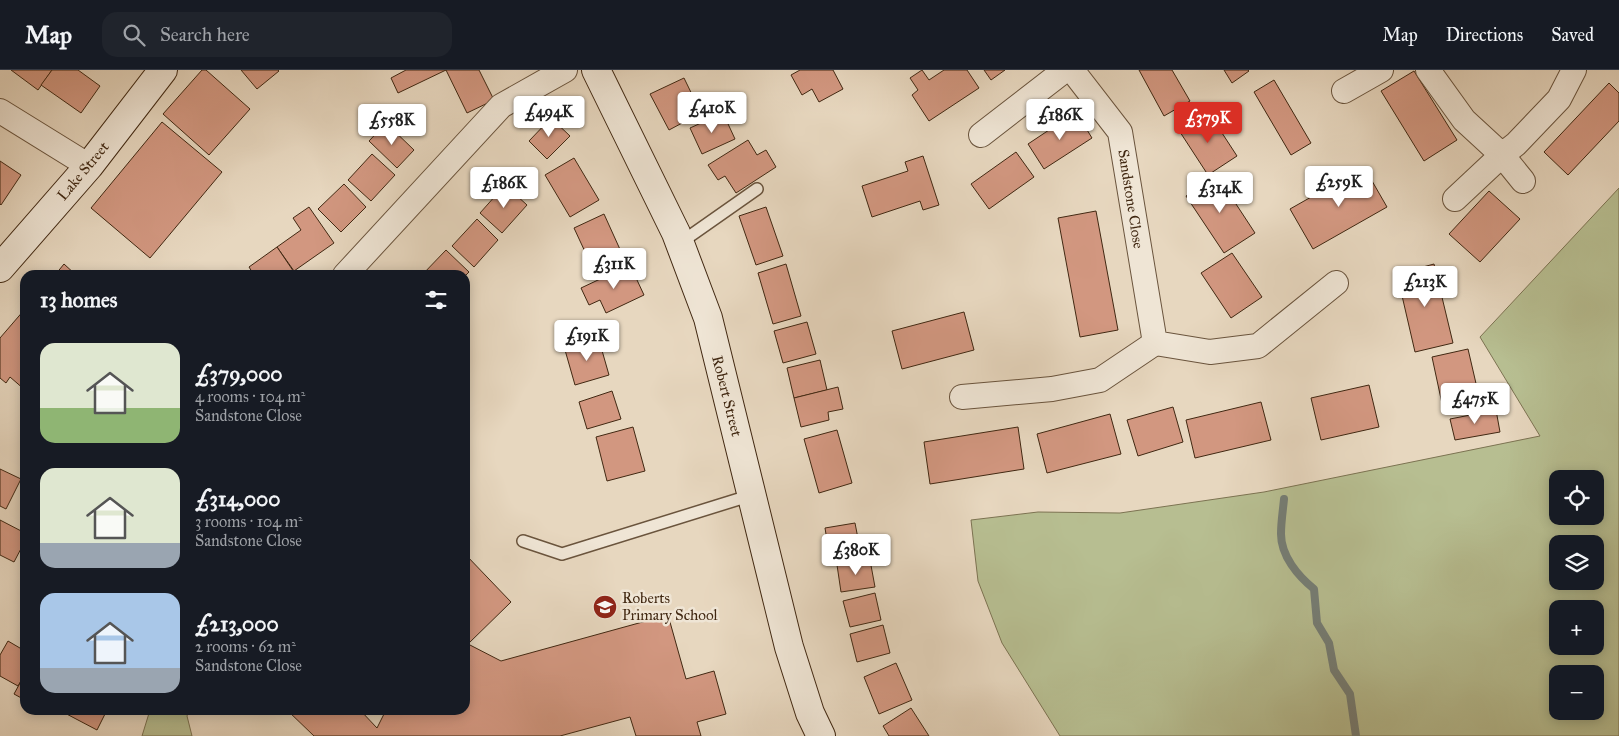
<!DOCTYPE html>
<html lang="en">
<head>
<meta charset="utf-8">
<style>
  :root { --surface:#171b24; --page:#20242c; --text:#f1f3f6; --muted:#9ea1a6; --line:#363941; --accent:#d93025 }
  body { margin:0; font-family:"IM FELL Great Primer",serif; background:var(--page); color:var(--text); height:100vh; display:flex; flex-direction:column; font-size:19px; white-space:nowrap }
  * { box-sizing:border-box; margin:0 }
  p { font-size:16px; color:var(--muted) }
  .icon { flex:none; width:28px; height:28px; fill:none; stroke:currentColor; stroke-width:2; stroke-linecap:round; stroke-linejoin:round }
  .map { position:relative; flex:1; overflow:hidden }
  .drawer { position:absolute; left:20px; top:200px; width:450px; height:445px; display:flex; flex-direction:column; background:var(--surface); border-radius:15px; box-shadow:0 2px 12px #0003 }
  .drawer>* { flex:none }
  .controls { position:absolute; left:1549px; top:400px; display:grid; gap:10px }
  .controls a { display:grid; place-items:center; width:55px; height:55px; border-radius:10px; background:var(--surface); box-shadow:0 2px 12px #0003; font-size:25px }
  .price { position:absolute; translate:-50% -42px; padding:0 11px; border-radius:5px; background:#fff; color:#222; font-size:16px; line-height:32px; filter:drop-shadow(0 1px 2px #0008) }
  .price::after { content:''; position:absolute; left:50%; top:30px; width:15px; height:11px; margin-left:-8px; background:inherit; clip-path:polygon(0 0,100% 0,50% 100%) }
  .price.selected { background:var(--accent); color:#fff }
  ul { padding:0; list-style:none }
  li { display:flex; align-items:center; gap:15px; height:125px; padding:0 20px }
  li span { display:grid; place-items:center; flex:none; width:140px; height:100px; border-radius:15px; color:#555 }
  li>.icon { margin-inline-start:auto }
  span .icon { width:60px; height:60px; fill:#fffc; stroke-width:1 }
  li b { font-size:21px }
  h2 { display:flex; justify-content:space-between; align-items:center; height:60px; padding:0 20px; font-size:21px }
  header { display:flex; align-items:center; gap:30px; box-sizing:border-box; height:70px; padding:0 25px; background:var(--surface); border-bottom:1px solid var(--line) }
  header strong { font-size:24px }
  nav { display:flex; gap:28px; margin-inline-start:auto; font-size:18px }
  .search { width:350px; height:45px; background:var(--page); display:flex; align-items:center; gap:12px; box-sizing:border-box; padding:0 18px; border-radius:15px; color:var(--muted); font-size:19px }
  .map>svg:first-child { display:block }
</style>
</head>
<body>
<header>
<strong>Map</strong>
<div class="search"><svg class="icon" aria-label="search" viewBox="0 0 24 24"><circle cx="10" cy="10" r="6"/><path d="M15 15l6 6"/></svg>Search here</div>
<nav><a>Map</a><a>Directions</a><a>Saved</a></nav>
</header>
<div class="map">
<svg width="1619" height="666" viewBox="0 0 1619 666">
  <rect width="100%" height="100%" fill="#e7d7bf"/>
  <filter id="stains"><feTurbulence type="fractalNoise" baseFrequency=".004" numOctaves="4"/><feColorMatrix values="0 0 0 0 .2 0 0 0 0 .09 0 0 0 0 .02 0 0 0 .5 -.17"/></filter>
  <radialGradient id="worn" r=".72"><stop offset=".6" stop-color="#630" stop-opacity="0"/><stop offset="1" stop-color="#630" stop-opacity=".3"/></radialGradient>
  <g fill="#b7be91" stroke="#7c7352" fill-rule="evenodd">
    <path d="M1619 118V666H1060L1002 573 978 511 971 450 1038 442 1120 443 1264 422 1540 366 1480 267ZM1558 409H1595V446H1558ZM1558 474H1595V511H1558ZM1558 539H1595V576H1558ZM1558 604H1595V641H1558Z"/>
    <path d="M150 640H189L187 646 192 666H142Z"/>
  </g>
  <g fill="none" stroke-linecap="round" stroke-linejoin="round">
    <path stroke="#757e76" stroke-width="8" d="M1284 429C1283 440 1281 452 1281 464 1281 486 1298 506 1314 519L1317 553 1329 573 1334 600 1350 624 1356 666"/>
  </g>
  <g fill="#d29780" stroke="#412812">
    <path d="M11 0H52L38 20Z"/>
    <path d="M52 0H78L100 16 81 43 41 15Z"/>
    <path d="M202 0H206L250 39 209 85 163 44Z"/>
    <path d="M241 0H278L279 1 257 19Z"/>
    <path d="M406 0H479L494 30 467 43 446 0 398 23 391 8Z"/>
    <path d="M800 0H833L843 19 819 32 812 19 802 25 791 5Z"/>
    <path d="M922 0 929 10 944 0H967L979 18 929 51 912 25 918 20 910 8Z"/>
    <path d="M984 0H1005L991 10Z"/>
    <path d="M1139 0H1172L1190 31 1164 46Z"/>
    <path d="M1224 0H1248L1249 1 1232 13Z"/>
    <path d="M1414 1 1457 70 1424 91 1381 21Z"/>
    <path d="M684 8 701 43 669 60 650 24Z"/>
    <path d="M1274 10 1311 73 1291 85 1254 22Z"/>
    <path d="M1609 13 1619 23V51L1568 105 1544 82Z"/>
    <path d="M1076 42 1092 68 1044 99 1028 74Z"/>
    <path d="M723 43 735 69 702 84 690 58Z"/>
    <path d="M1209 43 1237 86 1208 105 1180 62Z"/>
    <path d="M551 48 570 66 547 89 529 71Z"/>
    <path d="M162 52 222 102 150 188 91 138Z"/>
    <path d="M386 53 414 80 397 98 369 71Z"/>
    <path d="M748 70 757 85 766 80 776 97 736 123 725 106 718 110 708 95Z"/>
    <path d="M1016 82 1034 107 989 139 971 114Z"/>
    <path d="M372 84 395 105 371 131 348 110Z"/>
    <path d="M923 86 939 135 923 140 920 131 872 147 862 116 908 101 905 92Z"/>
    <path d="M574 88 599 130 570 147 545 105Z"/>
    <path d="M0 91 21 105 1 135 0 134Z"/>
    <path d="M1364 97 1387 137 1313 179 1290 139Z"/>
    <path d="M1217 105 1255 163 1224 183 1186 126Z"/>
    <path d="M344 114 366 137 341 162 318 139Z"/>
    <path d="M505 115 527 135 502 163 480 143Z"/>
    <path d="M1489 121 1520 149 1480 192 1449 164Z"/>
    <path d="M309 137 334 173 294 201 277 177 301 160 293 148Z"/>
    <path d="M766 137 783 186 756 195 739 146Z"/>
    <path d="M1096 141 1118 260 1080 267 1058 148Z"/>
    <path d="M604 144 623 186 593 199 574 158Z"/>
    <path d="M477 149 498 170 474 197 452 176Z"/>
    <path d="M277 177 296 205H254L249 197Z"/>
    <path d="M446 180 469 202 465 206 422 205Z"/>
    <path d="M1232 183 1262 227 1231 248 1201 203Z"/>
    <path d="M64 194 76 205H55Z"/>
    <path d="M786 194 801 246 773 254 758 203Z"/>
    <path d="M1434 194 1453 273 1415 282 1397 204Z"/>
    <path d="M630 195 644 225 606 243 600 230 589 235 581 218Z"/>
    <path d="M25 239V320L10 307 6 313 0 308V268Z"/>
    <path d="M964 242 974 280 902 299 892 261Z"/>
    <path d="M807 252 816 284 783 293 774 261Z"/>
    <path d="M599 270 609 305 575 315 565 280Z"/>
    <path d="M1468 279 1481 335 1444 343 1432 287Z"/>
    <path d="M820 290 827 320 794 328 787 298Z"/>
    <path d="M1369 315 1379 357 1321 370 1311 328Z"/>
    <path d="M838 317 843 339 828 342 829 350 801 357 794 328Z"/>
    <path d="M612 321 621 349 587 359 579 332Z"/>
    <path d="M1261 332 1271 370 1195 388 1186 350Z"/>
    <path d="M1173 337 1183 372 1138 386 1127 350Z"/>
    <path d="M1496 340 1500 362 1455 370 1450 349Z"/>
    <path d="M1110 344 1121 384 1047 403 1037 364Z"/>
    <path d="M633 357 645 401 607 411 596 367Z"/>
    <path d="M1018 357 1024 399 930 414 924 372Z"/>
    <path d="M837 360 852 413 819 423 804 369Z"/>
    <path d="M0 399 21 409 6 439 0 436Z"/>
    <path d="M0 450 25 463V471L14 492 0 485Z"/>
    <path d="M855 453 861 484 830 489 825 458Z"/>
    <path d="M465 484 511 532 468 574 501 591 668 545 686 609 714 601 726 644 697 652 701 666H636L630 647 560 666H314L287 640H360L377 658 386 640H465Z"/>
    <path d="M870 490 875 517 841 522 837 495Z"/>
    <path d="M875 523 881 550 850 557 843 531Z"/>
    <path d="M883 555 890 583 857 592 850 564Z"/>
    <path d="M8 571 25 581V604L18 616 0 606V585Z"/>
    <path d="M896 593 912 630 879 644 864 607Z"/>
    <path d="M25 604V630L14 624Z"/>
    <path d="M911 638 929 666H889L883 656Z"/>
    <path d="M59 640H107L97 660Z"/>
  </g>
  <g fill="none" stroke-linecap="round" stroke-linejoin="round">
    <g stroke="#6a543d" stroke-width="14">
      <g id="lane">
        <path d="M680 173 757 119"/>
        <path d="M523 471 562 484 752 425"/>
      </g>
    </g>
    <g stroke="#6a543d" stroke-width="26">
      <g id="street">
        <path d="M1072 0 1120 62 1155 273 1210 282 1258 276 1336 213"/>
        <path d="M1428 0 1464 50 1502 85 1516 74 1559 29 1574 0"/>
        <path d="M1344 21 1381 0"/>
        <path d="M0 41 89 96"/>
        <path d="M981 65 1065 0"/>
        <path d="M1455 129 1502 85 1523 111"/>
        <path d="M345 205 501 36 565 0"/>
        <path d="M962 327 1052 319 1100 310 1155 273"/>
      </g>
    </g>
    <g stroke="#412812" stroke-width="30">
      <g id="secondary">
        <path d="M596 0 676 163 708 248 789 577 810 643 821 666"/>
        <path d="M0 198 89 96 163 0"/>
      </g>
    </g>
    <use href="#lane" stroke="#efe5d5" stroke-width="11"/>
    <use href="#street" stroke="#efe5d5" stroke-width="24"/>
    <use href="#secondary" stroke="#efe5d5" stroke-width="28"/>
  </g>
  <defs>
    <g id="school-disc" transform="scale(1.25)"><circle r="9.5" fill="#8f2418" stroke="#efe5d5"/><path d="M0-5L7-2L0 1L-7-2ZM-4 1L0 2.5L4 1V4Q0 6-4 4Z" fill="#fff"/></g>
  </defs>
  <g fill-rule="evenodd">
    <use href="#school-disc" x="605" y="537"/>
  </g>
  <g text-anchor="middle" stroke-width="5" stroke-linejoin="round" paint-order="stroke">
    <g font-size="15" fill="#412812" stroke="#efe5d5">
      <text transform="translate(83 101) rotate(-50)" y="5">Lake Street</text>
      <text transform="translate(1131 129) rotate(81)" y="5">Sandstone Close</text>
      <text transform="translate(727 326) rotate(76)" y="5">Robert Street</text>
    </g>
    <g font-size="15" fill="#412812" stroke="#efe5d5" text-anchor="start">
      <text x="622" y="533">Roberts<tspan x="622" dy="17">Primary School</tspan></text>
    </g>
  </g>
  <rect width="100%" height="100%" filter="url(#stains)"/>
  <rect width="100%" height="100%" fill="url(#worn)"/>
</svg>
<div class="controls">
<a><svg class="icon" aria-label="locate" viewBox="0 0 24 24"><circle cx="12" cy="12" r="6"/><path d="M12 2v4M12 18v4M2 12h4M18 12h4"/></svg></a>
<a><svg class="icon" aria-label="layers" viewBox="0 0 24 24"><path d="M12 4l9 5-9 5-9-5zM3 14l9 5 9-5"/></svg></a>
<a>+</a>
<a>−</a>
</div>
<b class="price" style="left:712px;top:64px">£410K</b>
<b class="price" style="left:549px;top:68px">£494K</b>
<b class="price" style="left:1060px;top:71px">£186K</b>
<b class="price selected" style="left:1208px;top:74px">£379K</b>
<b class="price" style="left:392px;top:76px">£558K</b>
<b class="price" style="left:1339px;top:138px">£259K</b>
<b class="price" style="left:504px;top:139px">£186K</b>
<b class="price" style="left:1220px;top:144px">£314K</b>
<b class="price" style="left:614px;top:220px">£311K</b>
<b class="price" style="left:1425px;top:238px">£213K</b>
<b class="price" style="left:587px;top:292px">£191K</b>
<b class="price" style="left:1475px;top:355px">£475K</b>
<b class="price" style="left:856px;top:506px">£380K</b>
<section class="drawer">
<h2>13 homes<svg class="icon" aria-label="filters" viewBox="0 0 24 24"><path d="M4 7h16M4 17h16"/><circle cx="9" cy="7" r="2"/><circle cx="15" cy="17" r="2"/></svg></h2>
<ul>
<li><span style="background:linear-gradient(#dfe7d0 65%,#8fb573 0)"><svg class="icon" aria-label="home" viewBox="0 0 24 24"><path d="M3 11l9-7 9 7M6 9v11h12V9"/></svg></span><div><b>£379,000</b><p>4 rooms · 104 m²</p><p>Sandstone Close</p></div></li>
<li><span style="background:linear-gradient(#dfe7d0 75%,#9aa5b1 0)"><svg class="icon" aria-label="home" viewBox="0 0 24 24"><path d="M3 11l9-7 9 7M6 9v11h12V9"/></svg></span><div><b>£314,000</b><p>3 rooms · 104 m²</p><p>Sandstone Close</p></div></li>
<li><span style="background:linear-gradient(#a9c7e8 75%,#9aa5b1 0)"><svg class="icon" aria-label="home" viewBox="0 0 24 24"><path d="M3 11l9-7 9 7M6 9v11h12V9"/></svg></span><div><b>£213,000</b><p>2 rooms · 62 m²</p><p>Sandstone Close</p></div></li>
</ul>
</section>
</div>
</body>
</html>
